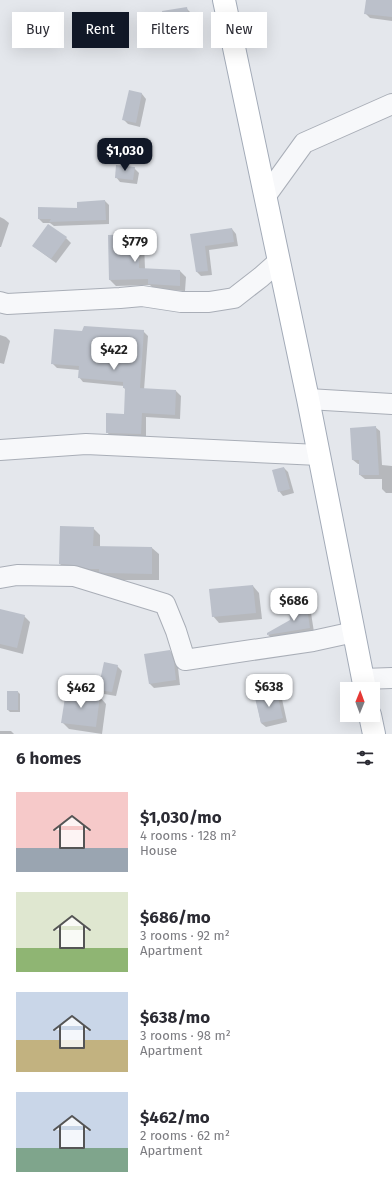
<!DOCTYPE html>
<html lang="en">
<head>
<meta charset="utf-8">
<style>
  :root { --surface:#fff; --page:#f7f7f7; --text:#2b2b33; --muted:#7c7c81; --accent:#111827 }
  body { margin:0; font-family:"Fira Sans",sans-serif; background:var(--page); color:var(--text); height:100vh; display:flex; flex-direction:column; font-size:15px; white-space:nowrap }
  * { box-sizing:border-box; margin:0 }
  p { font-size:13px; color:var(--muted) }
  .icon { flex:none; width:22px; height:22px; fill:none; stroke:currentColor; stroke-width:2; stroke-linecap:round; stroke-linejoin:round }
  .map { position:relative; height:734px; overflow:hidden }
  .details { display:flex; flex-direction:column; background:var(--surface); flex:1 }
  .details>* { flex:none }
  .hud { position:absolute; left:12px; top:12px; width:368px; height:36px; display:flex; gap:8px }
  .needle { width:26px; rotate:1deg }
  .controls { position:absolute; left:340px; top:682px; display:grid; gap:8px }
  .controls a { display:grid; place-items:center; width:40px; height:40px; border-radius:0px; background:var(--surface); box-shadow:0 4px 16px #0002; font-size:20px }
  .price { position:absolute; translate:-50% -34px; padding:0 9px; border-radius:8px; background:#fff; color:#222; font-size:13px; line-height:26px; filter:drop-shadow(0 1px 2px #0008) }
  .price::after { content:''; position:absolute; left:50%; top:24px; width:12px; height:9px; margin-left:-6px; background:inherit; clip-path:polygon(0 0,100% 0,50% 100%) }
  .price.active { background:var(--accent); color:#fff }
  ul { padding:0; list-style:none }
  li { display:flex; align-items:center; gap:12px; height:100px; padding:0 16px }
  li span { display:grid; place-items:center; flex:none; width:112px; height:80px; border-radius:0px; color:#555 }
  li>.icon { margin-inline-start:auto }
  span .icon { width:48px; height:48px; fill:#fffc; stroke-width:1 }
  li b { font-size:17px }
  h2 { display:flex; justify-content:space-between; align-items:center; height:48px; padding:0 16px; font-size:17px }
  .chip { padding:0 14px; border-radius:0px; background:var(--surface); box-shadow:0 4px 16px #0002; font-size:14px; line-height:36px }
  .chip.active { background:var(--accent); color:#fff }
  .map>svg:first-child { display:block }
</style>
</head>
<body>
<div class="map">
<svg width="392" height="734" viewBox="0 0 392 734">
  <rect width="100%" height="100%" fill="#e4e7ec"/>
  <g fill="#0003">
    <path d="M367 0H392V21L370 18 365 13Z"/>
    <path d="M186 8 191 13 196 38 173 43 168 38Z"/>
    <path d="M130 91 142 94 146 99 140 127 128 124 123 119Z"/>
    <path d="M134 168 139 173 137 184 120 182 116 177Z"/>
    <path d="M105 201 109 205V224L54 226 50 223H43L39 219Z"/>
    <path d="M0 217 4 219 9 223 1 247H0Z"/>
    <path d="M232 229 236 234 238 246 209 250 212 275 201 276 197 272 191 235Z"/>
    <path d="M138 235 144 241 145 269 180 271 186 277 185 291 155 290 150 285 116 286 110 280Z"/>
    <path d="M66 238 71 243 56 263 33 246Z"/>
    <path d="M143 331 148 336 144 390 176 391 181 396 180 419 146 417V439L111 437 107 432 125 415 126 390 124 388V386L83 382 79 377V370L57 368 52 363 83 332Z"/>
    <path d="M0 335 6 337 10 341 4 364 0 363Z"/>
    <path d="M375 427 380 431 382 465 392 466V493H386L382 489V479H365L360 475V464H358L353 460Z"/>
    <path d="M284 468 288 472 294 493 283 496 279 491Z"/>
    <path d="M93 528 100 535V547L152 548 159 554V580H112L67 570 60 564Z"/>
    <path d="M253 586 259 593 262 619 219 623 213 616Z"/>
    <path d="M306 608 311 613 314 632 273 639 268 635 292 621Z"/>
    <path d="M0 610 24 616 30 622 23 654 0 648Z"/>
    <path d="M170 651 174 656 178 668 180 685 154 688 150 684 145 655Z"/>
    <path d="M117 666 122 671 116 696 104 694 100 689Z"/>
    <path d="M18 692 20 694V712H10L8 710Z"/>
    <path d="M277 694 282 699 287 722 266 727 261 723 256 699Z"/>
    <path d="M100 697 106 704 102 734 69 729 62 722Z"/>
    <path d="M0 731H11L14 734H0Z"/>
  </g>
  <g fill="#bbc0ca">
    <path d="M366 0H392V17L364 14Z"/>
    <path d="M187 7 192 34 168 39 162 11Z"/>
    <path d="M129 90 142 93 136 123 122 120Z"/>
    <path d="M116 165 135 167 133 180 115 178Z"/>
    <path d="M105 200 106 220 49 222 51 219H38V207L77 208V202Z"/>
    <path d="M48 224 67 237 51 259 32 246Z"/>
    <path d="M232 228 234 242 205 246 208 271 196 272 190 234Z"/>
    <path d="M138 234 139 268 180 270V286L148 284V279L109 280 108 235Z"/>
    <path d="M84 326 144 330 140 388 176 390 175 415 142 413 141 434 106 433V413L124 414 125 388H123V382L78 378 79 366 51 364 54 329 82 331Z"/>
    <path d="M376 426 379 475H359V460H352L350 428Z"/>
    <path d="M284 467 290 489 278 492 272 470Z"/>
    <path d="M60 526 94 527 93 546 152 547V574L105 573 99 572V569H89L74 565 59 564Z"/>
    <path d="M253 585 256 613 212 617 209 589Z"/>
    <path d="M307 607 310 628 267 635V633L290 620 289 610Z"/>
    <path d="M0 609 25 615 17 648 0 644Z"/>
    <path d="M170 650 174 662 176 680 149 684 144 654Z"/>
    <path d="M104 662 118 665 112 692 98 690Z"/>
    <rect x="7" y="691" width="11" height="19"/>
    <path d="M66 691 100 696 96 727 61 723Z"/>
    <path d="M277 693 283 718 261 723 255 698Z"/>
  </g>
  <g fill="none" stroke-linecap="round" stroke-linejoin="round">
    <g stroke="#a9aeb7" stroke-width="22">
      <g id="minor">
        <path d="M265 197 304 143 392 104"/>
        <path d="M0 302 7 304 120 298 142 296 181 302H209L234 298 261 277 279 261"/>
        <path d="M308 399 392 404"/>
        <path d="M0 450 86 444 319 455"/>
        <path d="M0 578 17 575 74 576 165 604 176 631 185 660 313 641 354 632"/>
        <path d="M363 679 392 678"/>
      </g>
    </g>
    <g stroke="#a3abb8" stroke-width="24">
      <g id="major">
        <path d="M224 0 308 399 365 689"/>
        <path d="M370 715 374 734"/>
      </g>
    </g>
    <use href="#minor" stroke="#f7f8fa" stroke-width="20"/>
    <use href="#major" stroke="#fff" stroke-width="22"/>
  </g>
</svg>
<div class="controls">
<a><svg class="needle" viewBox="-14 -14 28 28"><path d="M0-13l5 13h-10z" fill="#e53935"/><path d="M0 13l5-13h-10z" fill="#7c7c81"/></svg></a>
</div>
<b class="price active" style="left:125px;top:172px">$1,030</b>
<b class="price" style="left:135px;top:263px">$779</b>
<b class="price" style="left:114px;top:371px">$422</b>
<b class="price" style="left:294px;top:622px">$686</b>
<b class="price" style="left:269px;top:708px">$638</b>
<b class="price" style="left:81px;top:709px">$462</b>
<div class="hud">
<a class="chip">Buy</a>
<a class="chip active">Rent</a>
<a class="chip">Filters</a>
<a class="chip">New</a>
</div>
</div>
<section class="details">
<h2>6 homes<svg class="icon" aria-label="filters" viewBox="0 0 24 24"><path d="M4 7h16M4 17h16"/><circle cx="9" cy="7" r="2"/><circle cx="15" cy="17" r="2"/></svg></h2>
<ul>
<li><span style="background:linear-gradient(#f6c9c9 70%,#9aa5b1 0)"><svg class="icon" aria-label="home" viewBox="0 0 24 24"><path d="M3 11l9-7 9 7M6 9v11h12V9"/></svg></span><div><b>$1,030/mo</b><p>4 rooms · 128 m²</p><p>House</p></div></li>
<li><span style="background:linear-gradient(#dfe7d0 70%,#8fb573 0)"><svg class="icon" aria-label="home" viewBox="0 0 24 24"><path d="M3 11l9-7 9 7M6 9v11h12V9"/></svg></span><div><b>$686/mo</b><p>3 rooms · 92 m²</p><p>Apartment</p></div></li>
<li><span style="background:linear-gradient(#c9d6e8 60%,#c2b280 0)"><svg class="icon" aria-label="home" viewBox="0 0 24 24"><path d="M3 11l9-7 9 7M6 9v11h12V9"/></svg></span><div><b>$638/mo</b><p>3 rooms · 98 m²</p><p>Apartment</p></div></li>
<li><span style="background:linear-gradient(#c9d6e8 70%,#7fa58c 0)"><svg class="icon" aria-label="home" viewBox="0 0 24 24"><path d="M3 11l9-7 9 7M6 9v11h12V9"/></svg></span><div><b>$462/mo</b><p>2 rooms · 62 m²</p><p>Apartment</p></div></li>
</ul>
</section>
</body>
</html>
